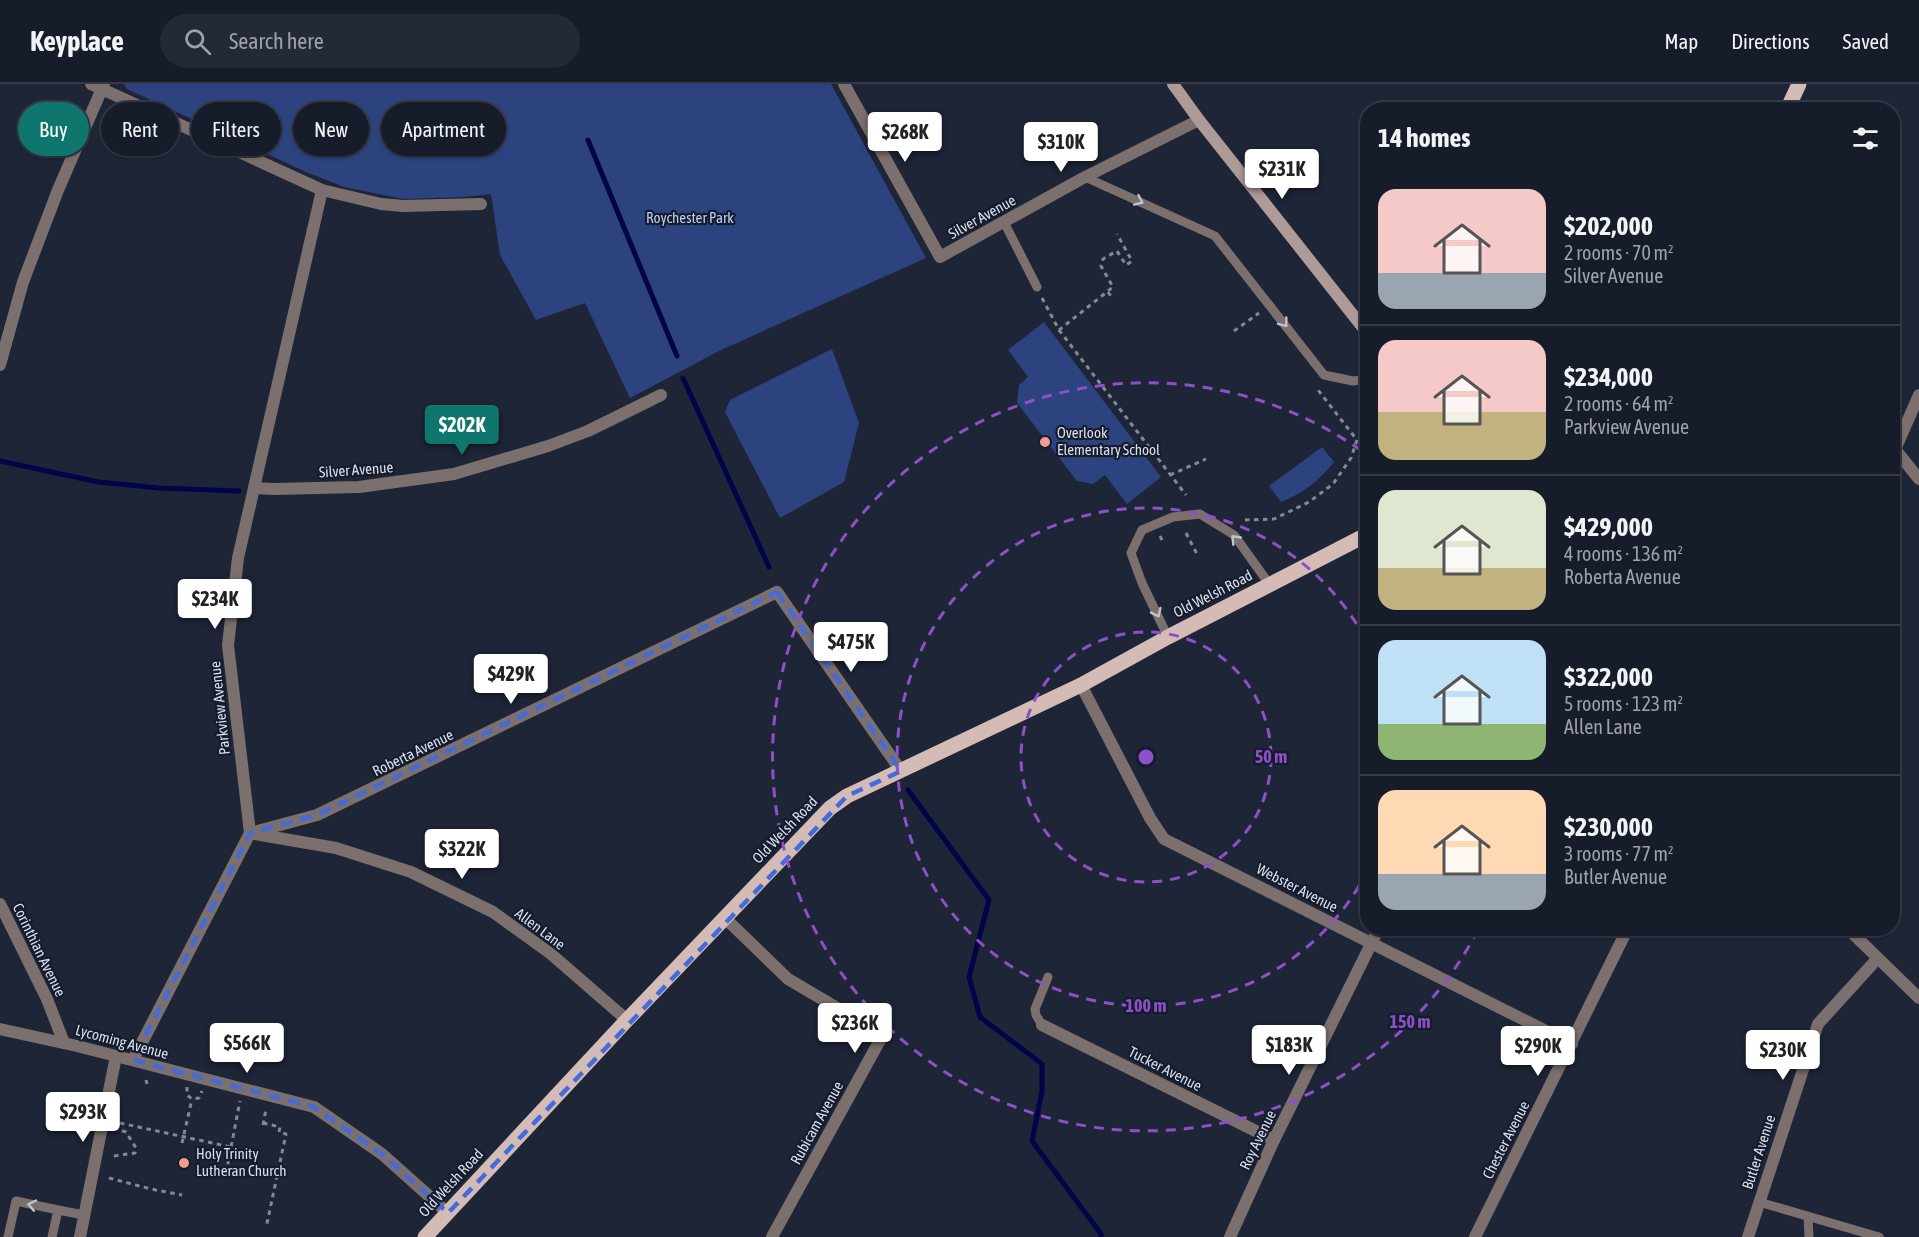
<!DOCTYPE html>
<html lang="en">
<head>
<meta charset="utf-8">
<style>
  :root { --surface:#161c29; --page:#232935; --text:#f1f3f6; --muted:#9ea1a8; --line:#353a46; --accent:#0f766e }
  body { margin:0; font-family:"Asap Condensed",sans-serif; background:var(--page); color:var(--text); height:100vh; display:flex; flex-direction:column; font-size:22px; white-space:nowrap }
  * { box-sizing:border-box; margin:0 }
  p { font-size:20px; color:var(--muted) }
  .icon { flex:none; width:33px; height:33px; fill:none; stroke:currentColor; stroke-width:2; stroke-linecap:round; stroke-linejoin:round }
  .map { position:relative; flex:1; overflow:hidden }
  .drawer { position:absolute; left:1360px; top:18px; width:540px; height:834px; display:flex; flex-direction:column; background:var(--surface); border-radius:24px; box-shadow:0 2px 4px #0004,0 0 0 2px var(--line) }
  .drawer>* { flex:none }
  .hud { position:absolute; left:18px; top:18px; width:570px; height:54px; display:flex; gap:12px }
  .price { position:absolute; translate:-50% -51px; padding:0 14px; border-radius:6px; background:#fff; color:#222; font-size:20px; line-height:39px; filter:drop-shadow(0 2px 3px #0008) }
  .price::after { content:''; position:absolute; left:50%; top:36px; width:18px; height:14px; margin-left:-9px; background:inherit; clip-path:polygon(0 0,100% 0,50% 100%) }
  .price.selected { background:var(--accent); color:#fff }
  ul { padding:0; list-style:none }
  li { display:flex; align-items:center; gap:18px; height:150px; padding:0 18px }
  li+li { border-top:2px solid var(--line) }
  li span { display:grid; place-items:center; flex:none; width:168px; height:120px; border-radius:18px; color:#555 }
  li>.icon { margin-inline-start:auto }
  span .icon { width:72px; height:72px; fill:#fffc; stroke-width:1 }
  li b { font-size:26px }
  h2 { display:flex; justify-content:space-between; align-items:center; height:72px; padding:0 18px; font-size:26px }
  .tag { padding:0 21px; border-radius:27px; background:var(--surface); box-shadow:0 2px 4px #0004,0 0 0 2px var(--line); font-size:21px; line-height:54px }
  .tag.selected { background:var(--accent); color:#fff }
  header { display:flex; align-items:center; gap:36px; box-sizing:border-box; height:84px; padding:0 30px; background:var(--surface); border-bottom:2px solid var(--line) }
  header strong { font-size:28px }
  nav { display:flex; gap:33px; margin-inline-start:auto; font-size:21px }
  .search { width:420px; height:54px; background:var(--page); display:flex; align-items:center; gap:15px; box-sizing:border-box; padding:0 21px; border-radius:33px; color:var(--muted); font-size:22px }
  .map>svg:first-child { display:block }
</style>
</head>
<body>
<header>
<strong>Keyplace</strong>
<div class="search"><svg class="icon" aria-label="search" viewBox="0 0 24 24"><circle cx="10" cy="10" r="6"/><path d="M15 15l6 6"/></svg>Search here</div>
<nav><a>Map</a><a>Directions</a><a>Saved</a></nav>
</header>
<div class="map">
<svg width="1919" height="1153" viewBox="0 0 1919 1153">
  <rect width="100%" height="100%" fill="#1e2537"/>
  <g fill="#2c437f">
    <path d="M124 0H831L926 174 721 266 630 314 585 219 536 236 500 171 491 110 465 113 403 115 344 103 306 88 127 5Z"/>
    <path d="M1044 238 1161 393 1127 420 1105 391 1093 400 1077 397 1017 319 1019 301 1028 293 1008 266Z"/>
    <path d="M832 265 859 339 844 398 780 434 725 328 730 316Z"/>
    <path d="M1322 363 1334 378C1319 397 1303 409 1281 418L1269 402Z"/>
  </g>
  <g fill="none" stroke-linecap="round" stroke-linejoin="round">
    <g stroke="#020449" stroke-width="5">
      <path d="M588 56 677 272"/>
      <path d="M683 294 769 483"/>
      <path d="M0 377 98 398 159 404 239 407"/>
      <path d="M908 706 989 816 969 893 980 933 1042 980V1007L1032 1057 1101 1150V1153"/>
    </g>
    <g stroke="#828998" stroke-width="3" stroke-dasharray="4.5 4.5" stroke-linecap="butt">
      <path d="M1108 208 1113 215"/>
      <path d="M1042 214 1059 246 1113 203 1101 182 1103 175 1117 167 1126 181 1132 177 1117 150"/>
      <path d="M1059 246 1186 411"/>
      <path d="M1234 247 1259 229"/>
      <path d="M1170 391 1206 375"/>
      <path d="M1245 436 1274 435 1309 418 1333 400 1351 374 1357 356 1318 306"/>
      <path d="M1186 449 1197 470"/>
      <path d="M1160 452 1164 460"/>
      <path d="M146 996 147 1000"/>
      <path d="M187 1003V1011L192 1015 199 1014 202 1007"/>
      <path d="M120 1039 231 1063"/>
      <path d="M263 1039 280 1043 279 1048 286 1050 266 1144"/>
      <path d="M263 1041 266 1025"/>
      <path d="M182 1059 192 1015"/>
      <path d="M114 1072 135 1069 136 1064 126 1048 119 1046"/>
      <path d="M226 1089 240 1017"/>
      <path d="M109 1094 151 1105 182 1111"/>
    </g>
    <g stroke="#7c706e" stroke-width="9">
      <path d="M1085 93 1215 152 1324 291 1353 297 1368 295"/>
      <path d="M1004 138 1037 203"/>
      <path d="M1168 553 1142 499 1131 469 1142 446 1173 433 1200 430 1234 451 1270 501"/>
      <path d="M1042 941 1036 931 1035 925 1048 893"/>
      <path d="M1759 1118 1879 1153"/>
      <path d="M58 1126 84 1131"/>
      <path d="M1808 1133 1809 1153"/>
      <path d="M8 1153 16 1117 58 1126 52 1153"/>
    </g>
    <g stroke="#7c706e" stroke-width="12">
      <path d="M91 0 322 106 381 120 403 122 481 120"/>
      <path d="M844 0 940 173 1085 93 1199 36"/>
      <path d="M0 281 23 198 58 106 104 0"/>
      <path d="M1895 365 1919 395"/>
      <path d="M1893 370 1919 311"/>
      <path d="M254 404 274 405 359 403 454 390 548 362 588 347 661 311"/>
      <path d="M1081 601 1150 734 1164 755 1572 960"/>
      <path d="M250 749 317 731 777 508 901 687"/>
      <path d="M255 750 336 764 411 788 493 828 551 870 627 936"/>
      <path d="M0 820 47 915 64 959"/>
      <path d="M726 835 788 895 878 948 880 956 772 1153"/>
      <path d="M1042 941 1274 1056"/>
      <path d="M0 945 77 962 314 1023 382 1070 448 1129"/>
      <path d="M133 976 250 749 228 561 238 474 322 106"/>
      <path d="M80 1153 116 972"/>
      <path d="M1230 1153 1274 1056 1379 844"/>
      <path d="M1475 1153 1628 844"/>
      <path d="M1748 1153 1818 940 1877 875"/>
    </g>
    <path stroke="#7c706e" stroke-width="12" d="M1847 844 1919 914"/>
    <path stroke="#ae9a96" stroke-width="12" d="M1173 0 1199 36 1368 250"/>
    <g stroke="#d4bbb6" stroke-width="15">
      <path d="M1787 26 1799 0"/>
      <path d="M425 1153 627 936 830 724 847 712 1081 601 1168 553 1368 450"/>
    </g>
  </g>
  <defs><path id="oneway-chevron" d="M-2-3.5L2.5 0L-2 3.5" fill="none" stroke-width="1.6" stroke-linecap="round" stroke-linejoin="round" transform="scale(1.5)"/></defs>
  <g stroke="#c2c3cc">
    <use href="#oneway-chevron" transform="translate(1139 117) rotate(24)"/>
    <use href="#oneway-chevron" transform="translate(1284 239) rotate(52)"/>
    <use href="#oneway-chevron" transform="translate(1235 455) rotate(-134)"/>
    <use href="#oneway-chevron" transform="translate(1157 529) rotate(64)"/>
    <use href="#oneway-chevron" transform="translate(32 1121) rotate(-168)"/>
  </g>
  <path fill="none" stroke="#436bdc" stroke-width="4.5" stroke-dasharray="12 8" stroke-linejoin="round" d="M777 508 901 687 847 712 448 1129 382 1070 314 1023 133 976 250 749 317 731Z"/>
  <g fill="none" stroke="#8e50c8" stroke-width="3" stroke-dasharray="10 8">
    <circle cx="1146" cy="673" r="125"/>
    <path d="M1368 786A249 249 0 1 1 1368 560"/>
    <path d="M1478 846A374 374 0 1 1 1366 370"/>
  </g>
  <g fill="#f49d8c" stroke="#151c2d" stroke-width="2">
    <circle cx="1045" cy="358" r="6"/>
    <circle cx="184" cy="1079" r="6"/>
  </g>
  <g text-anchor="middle" stroke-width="4.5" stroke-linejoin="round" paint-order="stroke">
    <g font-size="15" fill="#d9dfeb" stroke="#151c2d">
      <text transform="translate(982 133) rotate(-29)" y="5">Silver Avenue</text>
      <text transform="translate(356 386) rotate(-4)" y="5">Silver Avenue</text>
      <text transform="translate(1213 510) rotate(-27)" y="5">Old Welsh Road</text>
      <text transform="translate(220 624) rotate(-96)" y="5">Parkview Avenue</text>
      <text transform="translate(413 669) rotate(-26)" y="5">Roberta Avenue</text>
      <text transform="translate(785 746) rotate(-46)" y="5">Old Welsh Road</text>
      <text transform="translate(1297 804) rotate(27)" y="5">Webster Avenue</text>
      <text transform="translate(540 845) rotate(37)" y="5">Allen Lane</text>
      <text transform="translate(39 866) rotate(64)" y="5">Corinthian Avenue</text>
      <text transform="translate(122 958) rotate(15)" y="5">Lycoming Avenue</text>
      <text transform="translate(1165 985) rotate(27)" y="5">Tucker Avenue</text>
      <text transform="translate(817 1039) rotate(-61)" y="5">Rubicam Avenue</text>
      <text transform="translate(1258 1056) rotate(-64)" y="5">Roy Avenue</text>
      <text transform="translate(1506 1056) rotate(-63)" y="5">Chester Avenue</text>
      <text transform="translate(1759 1068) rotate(-72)" y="5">Butler Avenue</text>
      <text transform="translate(451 1099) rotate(-47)" y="5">Old Welsh Road</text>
    </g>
    <g font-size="15" fill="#bbcdf5" stroke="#151c2d">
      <text x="690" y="139">Roychester Park</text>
    </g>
    <g font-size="15" fill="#d9dfeb" stroke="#151c2d" text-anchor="start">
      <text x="1057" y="354">Overlook<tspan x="1057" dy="17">Elementary School</tspan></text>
      <text x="196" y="1075">Holy Trinity<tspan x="196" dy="17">Lutheran Church</tspan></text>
    </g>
  </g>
  <circle cx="1146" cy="673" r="9" fill="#8e50c8" stroke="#151c2d" stroke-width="3"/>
  <g font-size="18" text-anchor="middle" font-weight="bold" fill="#8e50c8" stroke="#151c2d" stroke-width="4.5" stroke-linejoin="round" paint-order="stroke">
    <text x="1271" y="679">50 m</text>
    <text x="1146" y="928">100 m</text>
    <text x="1410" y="944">150 m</text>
  </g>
</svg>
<b class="price" style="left:905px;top:79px">$268K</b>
<b class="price" style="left:1061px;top:89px">$310K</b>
<b class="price" style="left:1282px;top:116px">$231K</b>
<b class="price selected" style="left:462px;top:372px">$202K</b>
<b class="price" style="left:215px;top:546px">$234K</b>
<b class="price" style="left:851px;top:589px">$475K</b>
<b class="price" style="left:511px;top:621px">$429K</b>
<b class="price" style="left:462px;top:796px">$322K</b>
<b class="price" style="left:855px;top:970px">$236K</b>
<b class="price" style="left:247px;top:990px">$566K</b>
<b class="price" style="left:1289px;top:992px">$183K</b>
<b class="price" style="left:1538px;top:993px">$290K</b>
<b class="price" style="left:1783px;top:997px">$230K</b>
<b class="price" style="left:83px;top:1059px">$293K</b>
<div class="hud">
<a class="tag selected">Buy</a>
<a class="tag">Rent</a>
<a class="tag">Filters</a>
<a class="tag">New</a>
<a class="tag">Apartment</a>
</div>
<section class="drawer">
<h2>14 homes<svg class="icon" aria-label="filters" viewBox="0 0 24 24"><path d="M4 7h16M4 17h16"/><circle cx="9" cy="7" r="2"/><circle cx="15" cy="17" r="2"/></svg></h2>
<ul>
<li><span style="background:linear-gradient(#f6c9c9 70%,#9aa5b1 0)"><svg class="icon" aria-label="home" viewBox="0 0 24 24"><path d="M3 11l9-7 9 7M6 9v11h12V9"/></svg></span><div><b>$202,000</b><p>2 rooms · 70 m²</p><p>Silver Avenue</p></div></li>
<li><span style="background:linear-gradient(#f6c9c9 60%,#c2b280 0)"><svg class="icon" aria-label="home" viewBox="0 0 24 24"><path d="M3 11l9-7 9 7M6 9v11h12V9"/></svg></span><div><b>$234,000</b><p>2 rooms · 64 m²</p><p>Parkview Avenue</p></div></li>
<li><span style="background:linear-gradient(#dfe7d0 65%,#c2b280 0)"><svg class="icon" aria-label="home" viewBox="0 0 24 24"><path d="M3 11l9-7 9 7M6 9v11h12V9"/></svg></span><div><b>$429,000</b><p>4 rooms · 136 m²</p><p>Roberta Avenue</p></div></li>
<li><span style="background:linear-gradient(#bfe0f5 70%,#8fb573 0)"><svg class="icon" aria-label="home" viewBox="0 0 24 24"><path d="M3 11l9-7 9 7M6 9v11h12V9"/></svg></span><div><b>$322,000</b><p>5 rooms · 123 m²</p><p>Allen Lane</p></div></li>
<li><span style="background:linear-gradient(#ffd9b3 70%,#9aa5b1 0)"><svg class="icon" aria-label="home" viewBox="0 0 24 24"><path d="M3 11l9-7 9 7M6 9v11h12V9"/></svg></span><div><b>$230,000</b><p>3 rooms · 77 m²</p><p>Butler Avenue</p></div></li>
</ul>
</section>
</div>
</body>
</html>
